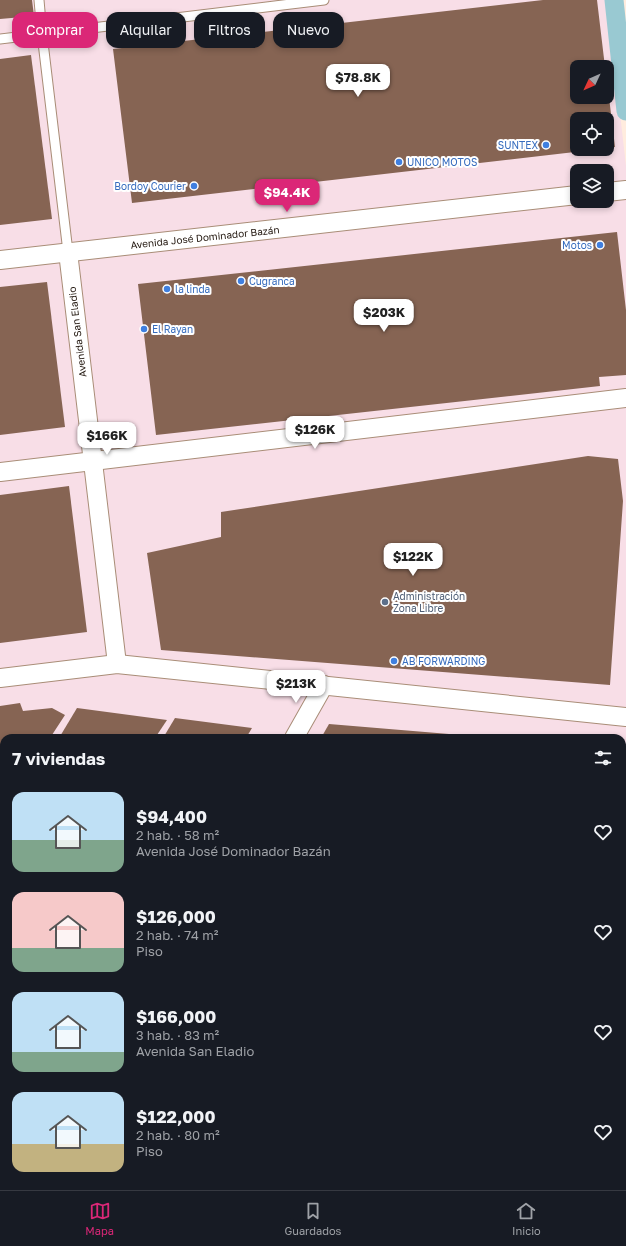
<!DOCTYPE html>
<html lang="es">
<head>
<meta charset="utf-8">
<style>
  :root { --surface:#171b24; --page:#20242c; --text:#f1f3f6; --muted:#9ea1a6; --line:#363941; --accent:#db2777 }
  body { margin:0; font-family:"Golos Text",sans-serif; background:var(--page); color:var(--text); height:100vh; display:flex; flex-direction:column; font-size:15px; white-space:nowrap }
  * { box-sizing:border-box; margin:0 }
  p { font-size:13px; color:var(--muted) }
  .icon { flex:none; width:22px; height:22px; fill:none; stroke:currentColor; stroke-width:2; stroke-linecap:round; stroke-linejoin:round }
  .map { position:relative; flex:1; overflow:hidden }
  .sheet { position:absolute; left:0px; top:734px; width:626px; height:456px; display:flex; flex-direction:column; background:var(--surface); border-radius:12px 12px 0 0; box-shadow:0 2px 6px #0003 }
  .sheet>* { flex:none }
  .banner { position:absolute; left:12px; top:12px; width:400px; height:36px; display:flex; gap:8px }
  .needle { width:26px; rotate:226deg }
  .fabs { position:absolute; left:570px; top:60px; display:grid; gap:8px }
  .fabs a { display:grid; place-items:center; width:44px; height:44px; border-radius:8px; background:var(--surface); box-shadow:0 2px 6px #0003; font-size:20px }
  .price { position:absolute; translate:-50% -34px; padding:0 9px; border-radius:8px; background:#fff; color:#222; font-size:13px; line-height:26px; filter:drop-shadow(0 1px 2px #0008) }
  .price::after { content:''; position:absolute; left:50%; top:24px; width:12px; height:9px; margin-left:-6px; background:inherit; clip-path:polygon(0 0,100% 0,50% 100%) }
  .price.current { background:var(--accent); color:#fff }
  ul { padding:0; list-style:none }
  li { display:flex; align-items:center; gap:12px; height:100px; padding:0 12px }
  li span { display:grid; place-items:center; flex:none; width:112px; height:80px; border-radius:12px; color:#555 }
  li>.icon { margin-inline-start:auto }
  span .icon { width:48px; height:48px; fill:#fffc; stroke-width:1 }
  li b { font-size:17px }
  h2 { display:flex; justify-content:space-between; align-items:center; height:48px; padding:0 12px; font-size:17px }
  .tag { padding:0 14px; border-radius:12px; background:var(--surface); box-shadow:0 2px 6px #0003; font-size:14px; line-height:36px }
  .tag.current { background:var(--accent); color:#fff }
  .dock { display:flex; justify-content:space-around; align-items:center; height:56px; border-top:1px solid var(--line); background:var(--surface); font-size:11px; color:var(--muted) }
  .dock a { display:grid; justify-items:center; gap:2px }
  .dock .current { color:var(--accent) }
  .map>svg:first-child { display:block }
</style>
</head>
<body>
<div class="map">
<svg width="626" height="1190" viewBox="0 0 626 1190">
  <rect width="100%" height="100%" fill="#ffecde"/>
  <path fill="#f8dee7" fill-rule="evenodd" d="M0 0H607L626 166V769L622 790V738H4V854L0 853ZM577 67H607V97H577ZM577 119H607V149H577ZM577 171H607V201H577Z"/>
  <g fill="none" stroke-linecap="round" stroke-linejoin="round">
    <g stroke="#99c9d2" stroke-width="19">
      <path d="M614 0 626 111"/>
      <path d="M622 912 626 892"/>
      <path d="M544 1190 545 1186"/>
    </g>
  </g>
  <g fill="#866453">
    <path d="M0 0H32L34 16 0 19Z"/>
    <path d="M543 0H597L605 67H577V97H607L608 89 615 147 607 148V119H577V149L592 150 132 203 113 49Z"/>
    <path d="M31 55 52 219 0 225V59Z"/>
    <path d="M617 232 626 310V375L599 377 600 386 156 435 138 284Z"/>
    <path d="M47 282 65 427 0 435V287Z"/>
    <path d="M588 456 618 459 623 501 610 685 161 650 147 553 221 537V512Z"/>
    <path d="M69 486 87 632 0 643V495Z"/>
    <path d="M20 703 23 711 52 708 65 715 50 738H4V761L0 759V706Z"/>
    <path d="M77 708 167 720 155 738H59Z"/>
    <path d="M175 718 252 728 246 738H163Z"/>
    <path d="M329 724 485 737V738H321Z"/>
    <path d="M0 881 4 883V1116L0 1123Z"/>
    <path d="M45 1186H494L501 1190H52Z"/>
  </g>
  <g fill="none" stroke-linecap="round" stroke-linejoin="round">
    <g stroke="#a98d77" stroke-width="11">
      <g id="lane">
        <path d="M39 0 42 34 68 252"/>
        <path d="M0 39 324 0"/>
      </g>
    </g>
    <g stroke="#a98d77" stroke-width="20">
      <g id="street">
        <path d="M607 192 626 190"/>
        <path d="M68 252 117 664"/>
        <path d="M0 260 577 195"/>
        <path d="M0 472 626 398"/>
        <path d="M0 678 117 664 626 717"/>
        <path d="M294 738 324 685"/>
        <path d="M591 1186 606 1190"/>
      </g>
    </g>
    <g stroke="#9a6c49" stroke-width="24">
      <path id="primary" d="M622 1178 626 1166"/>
    </g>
    <use href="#lane" stroke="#fff" stroke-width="9"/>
    <use href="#street" stroke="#fff" stroke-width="18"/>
    <use href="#primary" stroke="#e9c2a4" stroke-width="22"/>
  </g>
  <g fill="#3f7fe0" stroke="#fff" stroke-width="1.5">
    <circle cx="546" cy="145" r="4"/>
    <circle cx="399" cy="162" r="4"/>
    <circle cx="194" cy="186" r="4"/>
    <circle cx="600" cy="245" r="4"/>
    <circle cx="241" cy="281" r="4"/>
    <circle cx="167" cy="289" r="4"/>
    <circle cx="144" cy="329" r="4"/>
    <circle cx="394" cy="661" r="4"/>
  </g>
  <circle fill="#5c6f8a" stroke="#fff" stroke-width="1.5" cx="385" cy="602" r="4"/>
  <g text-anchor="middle" stroke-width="4" stroke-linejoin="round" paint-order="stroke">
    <g font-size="10" fill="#366cbe" stroke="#fff" text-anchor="start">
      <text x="538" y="149" text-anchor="end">SUNTEX</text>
      <text x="407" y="166">UNICO MOTOS</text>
      <text x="186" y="190" text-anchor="end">Bordoy Courier</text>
      <text x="592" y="249" text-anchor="end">Motos</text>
      <text x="249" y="285">Cugranca</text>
      <text x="175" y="293">la linda</text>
      <text x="152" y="333">El Rayan</text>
      <text x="402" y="665">AB FORWARDING</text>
    </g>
    <g font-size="10" fill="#22170f" stroke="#fff">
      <text transform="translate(205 237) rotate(-6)" y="4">Avenida José Dominador Bazán</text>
      <text transform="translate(77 332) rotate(-97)" y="4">Avenida San Eladio</text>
    </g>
    <g font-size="10" fill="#4e5e75" stroke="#fff" text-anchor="start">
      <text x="393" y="600">Administración<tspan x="393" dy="12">Zona Libre</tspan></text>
    </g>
  </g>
</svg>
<div class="fabs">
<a><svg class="needle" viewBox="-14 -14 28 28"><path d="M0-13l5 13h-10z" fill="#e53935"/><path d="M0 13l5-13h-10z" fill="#9ea1a6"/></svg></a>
<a><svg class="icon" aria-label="locate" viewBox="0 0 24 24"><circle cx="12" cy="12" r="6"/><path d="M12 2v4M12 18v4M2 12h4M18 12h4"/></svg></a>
<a><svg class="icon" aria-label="layers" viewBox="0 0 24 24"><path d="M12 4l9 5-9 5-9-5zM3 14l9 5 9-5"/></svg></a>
</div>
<b class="price" style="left:358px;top:98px">$78.8K</b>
<b class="price current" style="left:287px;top:213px">$94.4K</b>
<b class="price" style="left:384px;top:333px">$203K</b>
<b class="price" style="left:315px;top:450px">$126K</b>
<b class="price" style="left:107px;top:456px">$166K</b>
<b class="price" style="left:413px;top:577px">$122K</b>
<b class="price" style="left:296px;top:704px">$213K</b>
<div class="banner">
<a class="tag current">Comprar</a>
<a class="tag">Alquilar</a>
<a class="tag">Filtros</a>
<a class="tag">Nuevo</a>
</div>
<section class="sheet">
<h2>7 viviendas<svg class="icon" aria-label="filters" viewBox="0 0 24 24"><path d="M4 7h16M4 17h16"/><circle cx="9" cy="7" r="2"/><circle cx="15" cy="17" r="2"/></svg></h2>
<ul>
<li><span style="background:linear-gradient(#bfe0f5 60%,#7fa58c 0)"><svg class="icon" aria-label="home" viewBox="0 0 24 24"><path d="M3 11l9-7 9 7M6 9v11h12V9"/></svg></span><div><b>$94,400</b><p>2 hab. · 58 m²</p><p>Avenida José Dominador Bazán</p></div><svg class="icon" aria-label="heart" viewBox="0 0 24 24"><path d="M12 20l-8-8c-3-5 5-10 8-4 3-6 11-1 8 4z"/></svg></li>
<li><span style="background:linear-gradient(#f6c9c9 70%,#7fa58c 0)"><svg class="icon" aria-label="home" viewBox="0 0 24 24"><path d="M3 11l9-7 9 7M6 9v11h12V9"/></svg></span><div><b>$126,000</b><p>2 hab. · 74 m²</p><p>Piso</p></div><svg class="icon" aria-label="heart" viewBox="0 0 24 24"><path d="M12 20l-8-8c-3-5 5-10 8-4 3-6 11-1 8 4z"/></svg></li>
<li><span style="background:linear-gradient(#bfe0f5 75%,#7fa58c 0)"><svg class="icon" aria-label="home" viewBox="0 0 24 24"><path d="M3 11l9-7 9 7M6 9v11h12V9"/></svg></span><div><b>$166,000</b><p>3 hab. · 83 m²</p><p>Avenida San Eladio</p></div><svg class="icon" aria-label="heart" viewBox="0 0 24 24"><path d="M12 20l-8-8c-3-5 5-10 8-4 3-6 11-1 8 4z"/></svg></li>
<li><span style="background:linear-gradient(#bfe0f5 65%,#c2b280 0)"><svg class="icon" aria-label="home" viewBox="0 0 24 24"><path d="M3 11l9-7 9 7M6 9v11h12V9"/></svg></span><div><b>$122,000</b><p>2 hab. · 80 m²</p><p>Piso</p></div><svg class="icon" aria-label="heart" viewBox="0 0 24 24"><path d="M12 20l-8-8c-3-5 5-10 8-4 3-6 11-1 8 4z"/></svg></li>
</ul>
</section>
</div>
<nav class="dock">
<a class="current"><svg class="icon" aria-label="map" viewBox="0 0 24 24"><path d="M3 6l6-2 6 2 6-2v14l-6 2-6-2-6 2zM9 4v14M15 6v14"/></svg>Mapa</a>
<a><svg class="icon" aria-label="saved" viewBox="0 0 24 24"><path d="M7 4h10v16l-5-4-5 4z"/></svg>Guardados</a>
<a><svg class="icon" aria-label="home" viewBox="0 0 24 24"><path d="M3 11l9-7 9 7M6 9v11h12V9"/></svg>Inicio</a>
</nav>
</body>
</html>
